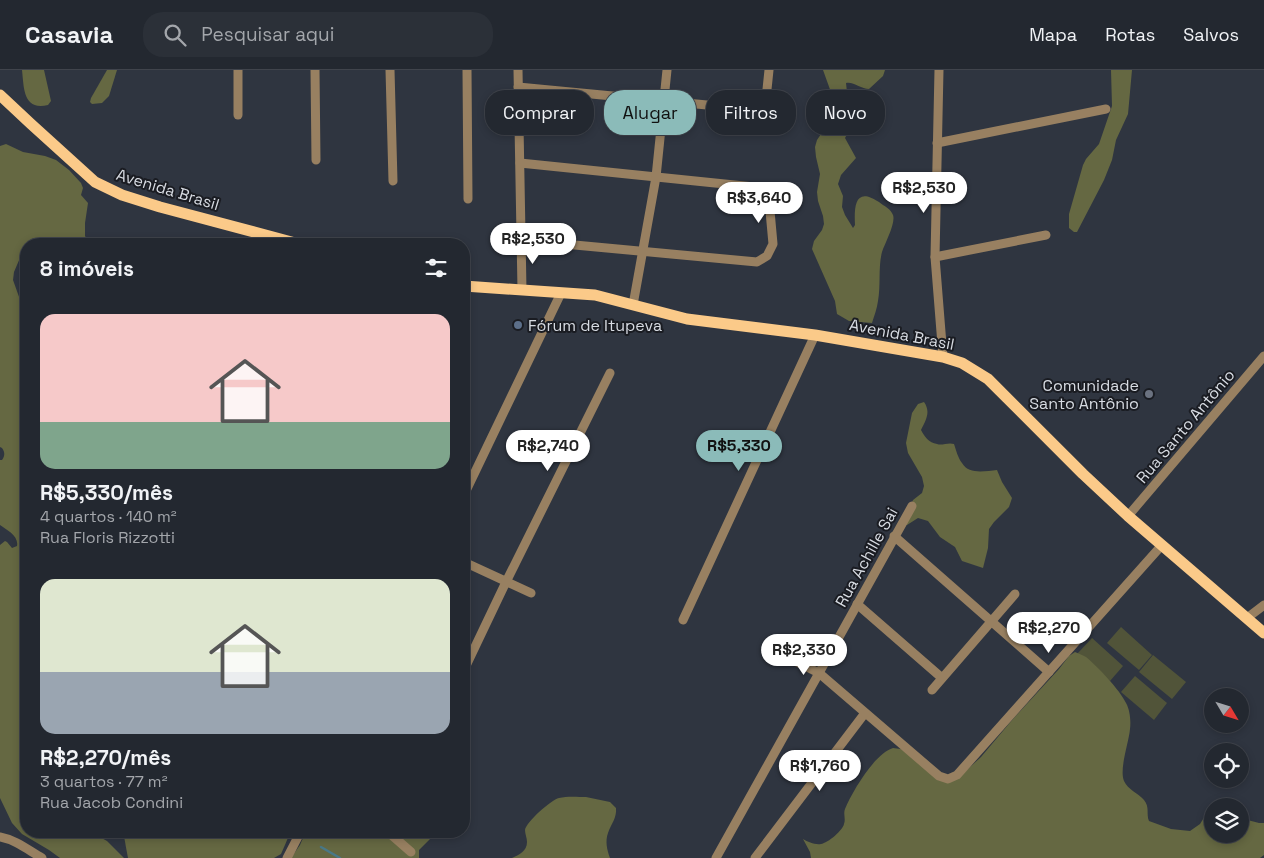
<!DOCTYPE html>
<html lang="pt">
<head>
<meta charset="utf-8">
<style>
  :root { --surface:#232830; --page:#2b3038; --text:#f1f3f6; --muted:#a3a6ab; --line:#40444c; --accent:#8bbbb9 }
  body { margin:0; font-family:"Space Grotesk",sans-serif; background:var(--page); color:var(--text); height:100vh; display:flex; flex-direction:column; font-size:19px; white-space:nowrap }
  * { box-sizing:border-box; margin:0 }
  p { font-size:16px; color:var(--muted) }
  .icon { flex:none; width:28px; height:28px; fill:none; stroke:currentColor; stroke-width:2; stroke-linecap:round; stroke-linejoin:round }
  .map { position:relative; flex:1; overflow:hidden }
  .side { position:absolute; left:20px; top:168px; width:450px; height:600px; display:flex; flex-direction:column; background:var(--surface); border-radius:20px; box-shadow:0 2px 8px #0003,0 0 0 1px var(--line) }
  .side>* { flex:none }
  .banner { position:absolute; left:485px; top:20px; width:475px; height:45px; display:flex; gap:10px }
  .needle { width:32px; rotate:128deg }
  .tools { position:absolute; left:1204px; top:618px; display:grid; gap:10px }
  .tools a { display:grid; place-items:center; width:45px; height:45px; border-radius:50%; background:var(--surface); box-shadow:0 2px 8px #0003,0 0 0 1px var(--line); font-size:25px }
  .price { position:absolute; translate:-50% -42px; padding:0 11px; border-radius:18px; background:#fff; color:#222; font-size:16px; line-height:32px; filter:drop-shadow(0 1px 2px #0008) }
  .price::after { content:''; position:absolute; left:50%; top:30px; width:15px; height:11px; margin-left:-8px; background:inherit; clip-path:polygon(0 0,100% 0,50% 100%) }
  .price.selected { background:var(--accent); color:#111 }
  ul { padding:0; list-style:none }
  li { display:grid; align-content:center; gap:10px; height:265px; padding:0 20px }
  li span { display:grid; place-items:center; height:155px; border-radius:15px; color:#555 }
  li>.icon { margin-inline-start:auto }
  span .icon { width:90px; height:90px; fill:#fffc; stroke-width:1 }
  li b { font-size:21px }
  h2 { display:flex; justify-content:space-between; align-items:center; height:60px; padding:0 20px; font-size:21px }
  .chip { padding:0 18px; border-radius:20px; background:var(--surface); box-shadow:0 2px 8px #0003,0 0 0 1px var(--line); font-size:18px; line-height:45px }
  .chip.selected { background:var(--accent); color:#111 }
  header { display:flex; align-items:center; gap:30px; box-sizing:border-box; height:70px; padding:0 25px; background:var(--surface); border-bottom:1px solid var(--line) }
  header strong { font-size:24px }
  nav { display:flex; gap:28px; margin-inline-start:auto; font-size:18px }
  .search { width:350px; height:45px; background:var(--page); display:flex; align-items:center; gap:12px; box-sizing:border-box; padding:0 18px; border-radius:20px; color:var(--muted); font-size:19px }
  .map>svg:first-child { display:block }
</style>
</head>
<body>
<header>
<strong>Casavia</strong>
<div class="search"><svg class="icon" aria-label="search" viewBox="0 0 24 24"><circle cx="10" cy="10" r="6"/><path d="M15 15l6 6"/></svg>Pesquisar aqui</div>
<nav><a>Mapa</a><a>Rotas</a><a>Salvos</a></nav>
</header>
<div class="map">
<svg width="1264" height="788" viewBox="0 0 1264 788">
  <rect width="100%" height="100%" fill="#2f3540"/>
  <g fill="#515439">
    <path d="M1121 557 1152 585 1139 600 1107 573Z"/>
    <path d="M1092 568 1123 596 1110 611 1077 584Z"/>
    <path d="M1153 585 1186 612 1172 629 1139 602Z"/>
    <path d="M1135 606 1167 633 1154 650 1121 622Z"/>
  </g>
  <g fill="#656842">
    <path d="M22 0H44L51 31 48 35C23 41 24 18 22 0Z"/>
    <path d="M107 0H117L109 26 102 33 92 34 90 32 91 28Z"/>
    <path d="M823 0H885L883 6 869 19C861 19 853 11 846 13L848 31 847 45 852 55 845 68 856 88 841 105 838 114 843 126 842 137 845 145 853 158 855 155C854 136 855 116 879 132 884 136 891 139 893 145 896 153 885 173 882 182 878 197 881 215 878 231 877 239 874 246 872 253L849 251 837 244 835 231 812 179 814 171 822 160 824 154 823 146 818 131 817 122 820 104 816 87 815 77 817 70 825 58 822 49 832 25Z"/>
    <path d="M1111 0H1132L1128 44 1116 70 1112 90 1104 110 1077 162H1074L1069 158V144L1083 95 1086 89 1099 74 1112 36Z"/>
    <path d="M6 74 23 82 45 86 56 90 69 100 81 113 83 118 81 125 88 133 85 153V166L90 174H40L34 168 30 170 26 174 14 202 13 210 23 238 26 241V761H89L107 771 124 788H60L49 780 22 764 12 753 0 728V475L5 471 7 472 12 478 17 476C19 466 7 460 0 455V390H2C5 386 5 382 2 378L0 377V76Z"/>
    <path d="M924 332C931 342 926 350 921 360 924 366 929 373 937 374 942 376 948 372 954 374 956 380 958 388 962 393 969 405 985 401 997 400L1002 412 1012 428 1009 437 994 452 989 459 988 478 983 498 962 491 955 477 940 467 928 451 918 448 907 455 904 453 913 430 922 423 924 416 922 407 908 383 906 373 912 343 918 334Z"/>
    <path d="M1075 582C1079 584 1083 585 1086 587 1097 596 1120 620 1126 633 1130 640 1131 651 1130 659 1129 672 1119 699 1124 711 1128 720 1138 723 1144 730 1150 737 1146 744 1149 751L1171 759 1190 761 1200 754 1210 738 1212 737V764H1240V748L1259 753H1264V785L1260 788H811L810 782 803 769C808 772 815 775 821 774 828 773 843 760 844 754 846 749 843 744 845 739 852 722 875 683 893 678 895 678 898 679 901 679L942 710 957 709 981 687 1013 649 1059 599 1069 586Z"/>
    <path d="M586 727 610 732 616 738C617 748 611 754 608 763 605 771 607 780 610 788H512C519 785 527 781 527 772 527 768 525 764 525 760 526 752 551 730 559 728 567 726 578 727 586 727Z"/>
    <path d="M123 761H291L281 784 274 788H128Z"/>
    <path d="M306 761H404L407 763 409 761H434L432 767 419 780V788H291L300 775Z"/>
  </g>
  <g fill="none" stroke-linecap="round" stroke-linejoin="round">
    <path stroke="#497887" stroke-width="2.5" d="M321 777 340 788"/>
    <g stroke="#988061" stroke-width="9">
      <path d="M238 0V45"/>
      <path d="M315 0 316 90"/>
      <path d="M390 0 393 111"/>
      <path d="M467 0 468 129"/>
      <path d="M518 0 522 220"/>
      <path d="M939 0 935 187 943 287"/>
      <path d="M518 17 749 39 760 36 766 29 769 0"/>
      <path d="M937 73 1106 39"/>
      <path d="M520 93 754 117 763 120 769 130 773 174 767 186 757 192 521 170"/>
      <path d="M935 187 1046 165"/>
      <path d="M633 235 656 107 667 0"/>
      <path d="M464 425 561 223"/>
      <path d="M1128 446 1264 286"/>
      <path d="M894 466 1049 602"/>
      <path d="M464 492 531 523"/>
      <path d="M857 534 942 608"/>
      <path d="M1247 548 1264 535"/>
      <path d="M683 550 815 265"/>
      <path d="M785 586 819 603 939 706 948 709 957 705 1162 475"/>
      <path d="M464 600 506 512 610 303"/>
      <path d="M932 620 1015 524"/>
      <path d="M387 761 411 782"/>
      <path d="M0 767C16 770 28 780 42 788"/>
      <path d="M287 788 301 761"/>
      <path d="M716 788 912 436"/>
      <path d="M755 788 865 643"/>
    </g>
    <g stroke="#fbca89" stroke-width="11">
      <path d="M0 25 31 54 95 112 122 125 160 137 299 174"/>
      <path d="M464 216 595 225 687 249 815 265 943 287 962 293 988 309 1083 404 1128 446 1264 563"/>
    </g>
  </g>
  <circle fill="#5c6f8a" stroke="#1a1c22" stroke-width="2" cx="518" cy="255" r="5"/>
  <circle fill="#6b7280" stroke="#1a1c22" stroke-width="2" cx="1149" cy="324" r="5"/>
  <g text-anchor="middle" stroke-width="4" stroke-linejoin="round" paint-order="stroke">
    <g font-size="16" fill="#d7dbe2" stroke="#1a1c22">
      <text transform="translate(168 119) rotate(17)" y="6">Avenida Brasil</text>
      <text transform="translate(902 264) rotate(11)" y="6">Avenida Brasil</text>
      <text transform="translate(1185 356) rotate(-50)" y="6">Rua Santo Antônio</text>
      <text transform="translate(866 487) rotate(-61)" y="6">Rua Achille Sai</text>
    </g>
    <g font-size="16" fill="#d7dbe2" stroke="#1a1c22" text-anchor="start">
      <text x="528" y="261">Fórum de Itupeva</text>
      <text x="1139" y="321" text-anchor="end">Comunidade<tspan x="1139" dy="18">Santo Antônio</tspan></text>
    </g>
  </g>
</svg>
<div class="tools">
<a><svg class="needle" viewBox="-14 -14 28 28"><path d="M0-13l5 13h-10z" fill="#e53935"/><path d="M0 13l5-13h-10z" fill="#a3a6ab"/></svg></a>
<a><svg class="icon" aria-label="locate" viewBox="0 0 24 24"><circle cx="12" cy="12" r="6"/><path d="M12 2v4M12 18v4M2 12h4M18 12h4"/></svg></a>
<a><svg class="icon" aria-label="layers" viewBox="0 0 24 24"><path d="M12 4l9 5-9 5-9-5zM3 14l9 5 9-5"/></svg></a>
</div>
<b class="price" style="left:924px;top:144px">R$2,530</b>
<b class="price" style="left:759px;top:154px">R$3,640</b>
<b class="price" style="left:533px;top:195px">R$2,530</b>
<b class="price" style="left:548px;top:402px">R$2,740</b>
<b class="price selected" style="left:739px;top:402px">R$5,330</b>
<b class="price" style="left:1049px;top:584px">R$2,270</b>
<b class="price" style="left:804px;top:606px">R$2,330</b>
<b class="price" style="left:820px;top:722px">R$1,760</b>
<div class="banner">
<a class="chip">Comprar</a>
<a class="chip selected">Alugar</a>
<a class="chip">Filtros</a>
<a class="chip">Novo</a>
</div>
<section class="side">
<h2>8 imóveis<svg class="icon" aria-label="filters" viewBox="0 0 24 24"><path d="M4 7h16M4 17h16"/><circle cx="9" cy="7" r="2"/><circle cx="15" cy="17" r="2"/></svg></h2>
<ul>
<li><span style="background:linear-gradient(#f6c9c9 70%,#7fa58c 0)"><svg class="icon" aria-label="home" viewBox="0 0 24 24"><path d="M3 11l9-7 9 7M6 9v11h12V9"/></svg></span><div><b>R$5,330/mês</b><p>4 quartos · 140 m²</p><p>Rua Floris Rizzotti</p></div></li>
<li><span style="background:linear-gradient(#dfe7d0 60%,#9aa5b1 0)"><svg class="icon" aria-label="home" viewBox="0 0 24 24"><path d="M3 11l9-7 9 7M6 9v11h12V9"/></svg></span><div><b>R$2,270/mês</b><p>3 quartos · 77 m²</p><p>Rua Jacob Condini</p></div></li>
</ul>
</section>
</div>
</body>
</html>
